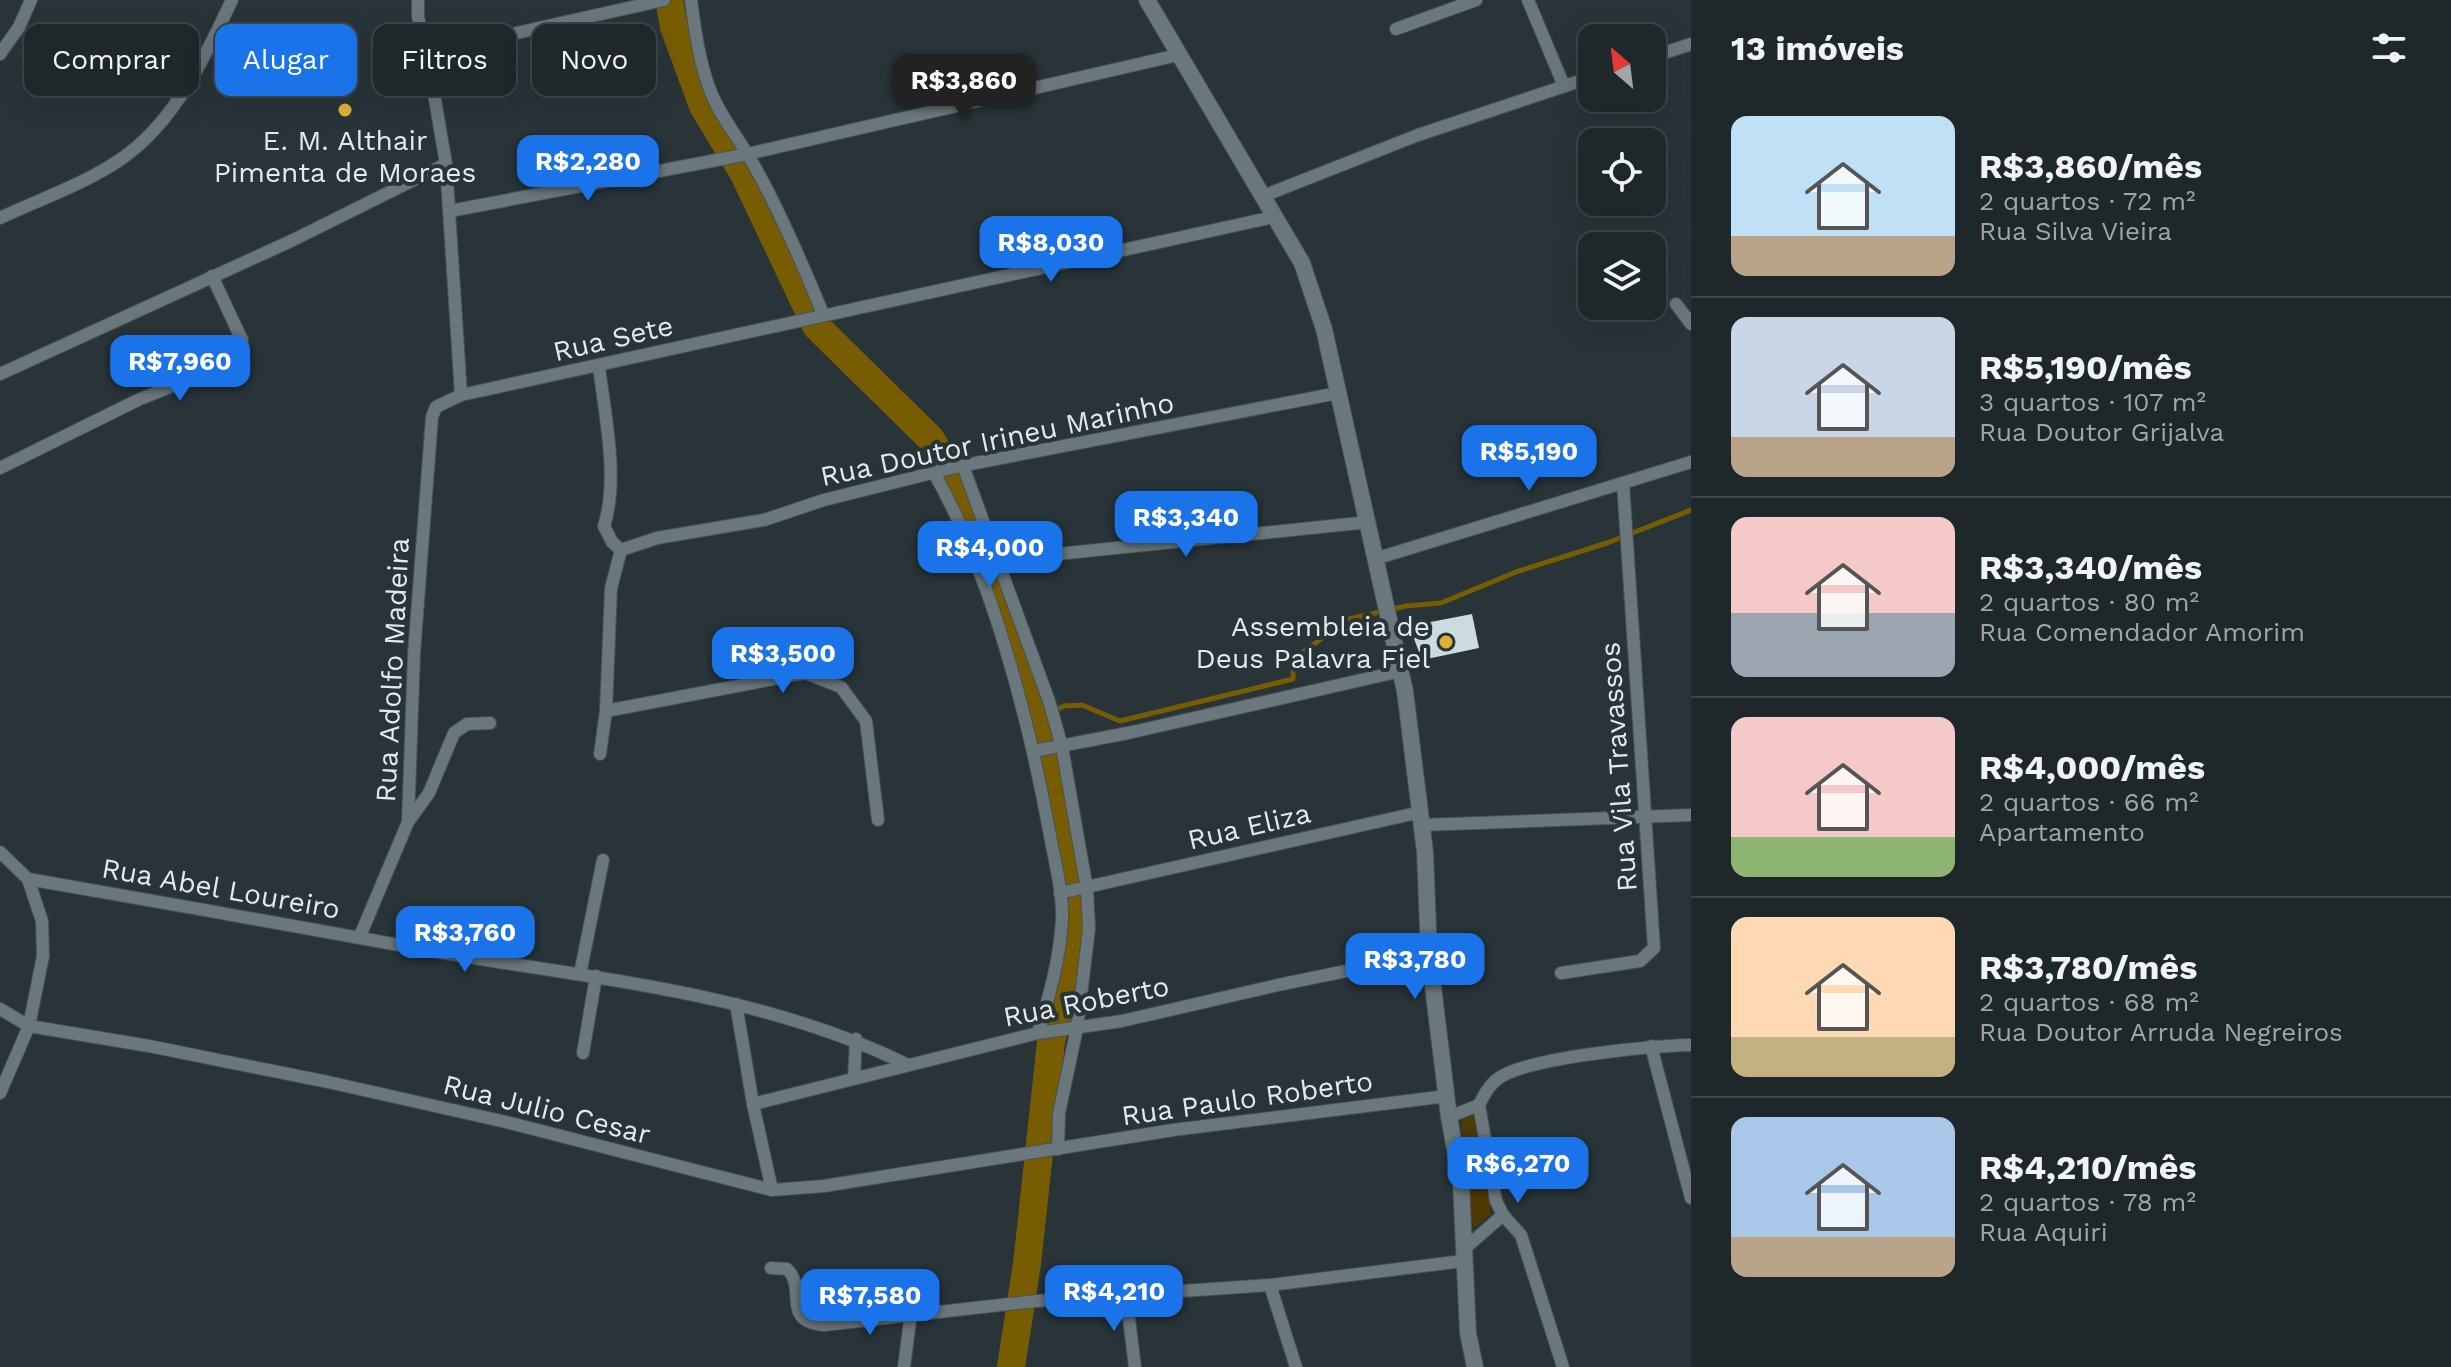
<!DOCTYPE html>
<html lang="pt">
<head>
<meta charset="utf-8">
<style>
  :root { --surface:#1e272a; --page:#2b3336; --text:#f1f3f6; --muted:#a1a5a8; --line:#3c4447; --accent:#1a73e8 }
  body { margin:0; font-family:"Work Sans",sans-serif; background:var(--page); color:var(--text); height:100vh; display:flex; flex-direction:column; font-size:30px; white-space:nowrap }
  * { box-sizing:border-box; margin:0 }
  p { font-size:26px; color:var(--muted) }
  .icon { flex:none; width:44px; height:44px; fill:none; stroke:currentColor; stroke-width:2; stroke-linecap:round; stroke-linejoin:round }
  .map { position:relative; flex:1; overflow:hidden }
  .sheet { display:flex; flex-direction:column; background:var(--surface); width:760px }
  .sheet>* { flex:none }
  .guide { position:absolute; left:24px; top:24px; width:760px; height:72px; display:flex; gap:16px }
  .needle { width:52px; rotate:332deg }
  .buttons { position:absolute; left:1578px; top:24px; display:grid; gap:16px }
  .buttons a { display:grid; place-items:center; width:88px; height:88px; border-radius:16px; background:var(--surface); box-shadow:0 8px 32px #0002,0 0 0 2px var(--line); font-size:40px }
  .price { position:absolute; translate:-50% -68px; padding:0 18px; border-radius:16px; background:var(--accent); color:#fff; font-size:26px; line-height:52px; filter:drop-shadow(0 2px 4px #0008) }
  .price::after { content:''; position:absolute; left:50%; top:48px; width:24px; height:18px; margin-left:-12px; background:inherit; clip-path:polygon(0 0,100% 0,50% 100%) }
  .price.selected { background:#222; color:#fff }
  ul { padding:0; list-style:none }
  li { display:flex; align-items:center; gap:24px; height:200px; padding:0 40px }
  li+li { border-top:2px solid var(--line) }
  li span { display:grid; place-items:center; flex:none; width:224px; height:160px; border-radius:16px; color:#555 }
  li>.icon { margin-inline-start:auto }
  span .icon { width:96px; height:96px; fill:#fffc; stroke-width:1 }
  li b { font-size:34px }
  h2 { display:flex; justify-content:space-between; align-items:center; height:96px; padding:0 40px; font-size:34px }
  .chip { padding:0 28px; border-radius:16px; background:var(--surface); box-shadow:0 8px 32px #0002,0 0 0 2px var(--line); font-size:28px; line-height:72px }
  .chip.selected { background:var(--accent); color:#fff }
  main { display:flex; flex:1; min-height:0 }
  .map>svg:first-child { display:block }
</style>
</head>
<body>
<main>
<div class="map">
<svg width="1691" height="1367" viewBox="0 0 1691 1367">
  <rect width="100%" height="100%" fill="#283438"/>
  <path fill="#4d3b03" d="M1475 1111 1491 1215 1473 1228 1461 1120Z"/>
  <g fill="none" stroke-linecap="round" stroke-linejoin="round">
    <path stroke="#775c01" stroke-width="5" d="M1038 719 1064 706 1082 705 1120 721 1293 679V659L1349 619 1406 606 1441 603 1516 572 1607 543 1691 510"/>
    <path stroke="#775c01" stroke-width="28" d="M669 0 674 27 703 106 744 174 816 326 931 439 961 491 1036 711 1051 766 1082 924 1051 1042 1027 1264 1011 1367"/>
  </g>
  <path fill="#ccdbdf" d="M1472 614 1479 648 1422 660 1413 636 1415 625Z"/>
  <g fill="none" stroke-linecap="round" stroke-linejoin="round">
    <g stroke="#475155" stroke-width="14">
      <g id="minor">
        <path d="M418 0V17L427 53 446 164 461 395"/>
        <path d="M691 0C695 30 699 61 710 90 721 119 742 142 756 169 782 216 803 265 823 314"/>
        <path d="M1528 0 1564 86"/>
        <path d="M1396 29 1476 0"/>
        <path d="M427 53 664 0"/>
        <path d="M0 54 19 27 31 0"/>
        <path d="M1652 57 1691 44"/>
        <path d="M1263 196 1418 135 1592 77"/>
        <path d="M450 211 743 155 1178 55"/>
        <path d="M0 218C38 200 87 183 121 159 175 122 205 57 232 0"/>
        <path d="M1676 304 1691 324"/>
        <path d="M599 367C605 415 619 480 604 526L612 542 621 550 611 588 606 711 600 754"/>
        <path d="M0 374 291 241 446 164"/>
        <path d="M963 466 1049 701 1062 747 1087 889 1089 929 1077 1028 1059 1113 1058 1149"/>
        <path d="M0 468 140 399 231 363 242 352V340L212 276"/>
        <path d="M934 473C991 573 1028 717 1049 830 1054 859 1063 891 1062 920 1060 958 1049 997 1038 1033"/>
        <path d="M621 550 657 538 764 520 824 500 960 466 1338 393"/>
        <path d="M1378 558 1691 462"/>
        <path d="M999 560 1369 522"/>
        <path d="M606 711 805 673 841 687 866 721 878 820"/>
        <path d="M1034 751 1128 733 1401 671"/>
        <path d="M408 822 429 793 454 733 467 724 490 723"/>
        <path d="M1422 825 1691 815"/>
        <path d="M0 852 28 879 42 921 43 956 29 1026 0 1093"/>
        <path d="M28 879C163 902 297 927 432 951 592 979 759 992 906 1064"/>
        <path d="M1060 893 1421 812"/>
        <path d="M360 936 408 822 414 654 432 417 436 407 461 395 1274 217"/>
        <path d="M1561 973 1640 961 1654 948 1623 483"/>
        <path d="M580 974 603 860"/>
        <path d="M736 1004 753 1104 772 1190"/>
        <path d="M0 1009 29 1026 149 1046 328 1082 506 1122 772 1190 824 1186 1173 1130 1447 1096"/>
        <path d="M1651 1046 1691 1198"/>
        <path d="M583 1053 596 976"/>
        <path d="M854 1079 856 1039"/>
        <path d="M753 1104 1038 1033 1122 1021 1278 985 1429 954"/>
        <path d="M1479 1105C1485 1093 1490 1083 1502 1076 1535 1057 1650 1046 1691 1045"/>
        <path d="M1449 1117 1479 1105 1496 1201 1503 1215 1521 1235 1563 1367"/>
        <path d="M1463 1250 1503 1215"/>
        <path d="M771 1268 787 1269C808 1289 780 1321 824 1325L1036 1301 1270 1285 1463 1261"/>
        <path d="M1270 1285 1296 1367"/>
        <path d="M1126 1295 1135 1367"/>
        <path d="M904 1367 911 1313"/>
      </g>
    </g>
    <g stroke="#475155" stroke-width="18">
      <path id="tertiary" d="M1147 0 1302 263 1324 329 1405 691 1425 852 1429 954 1449 1117 1461 1183 1468 1333 1475 1367"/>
    </g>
    <use href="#minor" stroke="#6a777c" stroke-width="12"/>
    <use href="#tertiary" stroke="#6a777c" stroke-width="16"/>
  </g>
  <g fill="#ddb133" stroke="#283438" stroke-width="3">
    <circle cx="345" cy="110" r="8"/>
    <circle cx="1446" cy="642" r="8"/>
  </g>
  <g text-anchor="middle" stroke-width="8" stroke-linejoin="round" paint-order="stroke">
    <g font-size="28" fill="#e3eaed" stroke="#283438">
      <text x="345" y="150">E. M. Althair<tspan x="345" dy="32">Pimenta de Moraes</tspan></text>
      <text x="1430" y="636" text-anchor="end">Assembleia de<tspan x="1430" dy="32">Deus Palavra Fiel</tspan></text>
    </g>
    <g font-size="28" fill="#e3eaed" stroke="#283438">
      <text transform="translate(613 338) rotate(-13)" y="10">Rua Sete</text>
      <text transform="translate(997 439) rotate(-12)" y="10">Rua Doutor Irineu Marinho</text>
      <text transform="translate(392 670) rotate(-87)" y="10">Rua Adolfo Madeira</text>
      <text transform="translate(1618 767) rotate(-94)" y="10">Rua Vila Travassos</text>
      <text transform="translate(1249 826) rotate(-13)" y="10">Rua Eliza</text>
      <text transform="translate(221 888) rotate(10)" y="10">Rua Abel Loureiro</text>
      <text transform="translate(1086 1001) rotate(-11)" y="10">Rua Roberto</text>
      <text transform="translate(1247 1098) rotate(-8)" y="10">Rua Paulo Roberto</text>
      <text transform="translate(547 1109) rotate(14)" y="10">Rua Julio Cesar</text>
    </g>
  </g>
</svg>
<div class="buttons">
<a><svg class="needle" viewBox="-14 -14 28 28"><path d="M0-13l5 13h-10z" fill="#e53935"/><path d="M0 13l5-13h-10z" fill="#a1a5a8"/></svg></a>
<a><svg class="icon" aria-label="locate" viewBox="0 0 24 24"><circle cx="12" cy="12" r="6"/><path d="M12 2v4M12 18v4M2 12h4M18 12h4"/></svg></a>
<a><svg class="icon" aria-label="layers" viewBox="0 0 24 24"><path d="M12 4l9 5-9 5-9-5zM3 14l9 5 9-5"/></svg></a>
</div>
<b class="price selected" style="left:964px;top:122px">R$3,860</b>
<b class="price" style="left:588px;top:203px">R$2,280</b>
<b class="price" style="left:1051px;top:284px">R$8,030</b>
<b class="price" style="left:180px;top:403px">R$7,960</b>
<b class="price" style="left:1529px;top:493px">R$5,190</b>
<b class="price" style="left:1186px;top:559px">R$3,340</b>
<b class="price" style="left:990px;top:589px">R$4,000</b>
<b class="price" style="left:783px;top:695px">R$3,500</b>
<b class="price" style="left:465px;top:974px">R$3,760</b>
<b class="price" style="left:1415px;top:1001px">R$3,780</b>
<b class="price" style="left:1518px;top:1205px">R$6,270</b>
<b class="price" style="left:1114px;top:1333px">R$4,210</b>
<b class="price" style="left:870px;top:1337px">R$7,580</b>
<div class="guide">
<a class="chip">Comprar</a>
<a class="chip selected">Alugar</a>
<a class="chip">Filtros</a>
<a class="chip">Novo</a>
</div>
</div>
<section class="sheet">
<h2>13 imóveis<svg class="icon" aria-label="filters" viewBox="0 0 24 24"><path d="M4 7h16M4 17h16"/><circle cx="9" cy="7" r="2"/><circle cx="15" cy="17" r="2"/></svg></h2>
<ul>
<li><span style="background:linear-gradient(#bfe0f5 75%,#b9a48a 0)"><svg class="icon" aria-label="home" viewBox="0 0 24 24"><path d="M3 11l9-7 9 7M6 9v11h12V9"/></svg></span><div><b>R$3,860/mês</b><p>2 quartos · 72 m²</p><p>Rua Silva Vieira</p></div></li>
<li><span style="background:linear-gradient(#c9d6e8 75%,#b9a48a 0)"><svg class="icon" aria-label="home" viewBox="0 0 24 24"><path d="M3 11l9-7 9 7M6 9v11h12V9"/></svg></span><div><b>R$5,190/mês</b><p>3 quartos · 107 m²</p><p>Rua Doutor Grijalva</p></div></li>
<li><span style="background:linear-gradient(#f6c9c9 60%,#9aa5b1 0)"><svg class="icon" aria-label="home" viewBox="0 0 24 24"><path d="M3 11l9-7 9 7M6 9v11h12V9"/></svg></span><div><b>R$3,340/mês</b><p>2 quartos · 80 m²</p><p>Rua Comendador Amorim</p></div></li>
<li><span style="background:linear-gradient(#f6c9c9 75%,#8fb573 0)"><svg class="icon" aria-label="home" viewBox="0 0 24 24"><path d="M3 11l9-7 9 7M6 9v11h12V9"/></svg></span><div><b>R$4,000/mês</b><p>2 quartos · 66 m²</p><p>Apartamento</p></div></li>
<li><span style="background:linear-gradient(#ffd9b3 75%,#c2b280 0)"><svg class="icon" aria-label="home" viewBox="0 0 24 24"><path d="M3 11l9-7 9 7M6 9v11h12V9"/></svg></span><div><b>R$3,780/mês</b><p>2 quartos · 68 m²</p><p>Rua Doutor Arruda Negreiros</p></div></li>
<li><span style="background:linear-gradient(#a9c7e8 75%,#b9a48a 0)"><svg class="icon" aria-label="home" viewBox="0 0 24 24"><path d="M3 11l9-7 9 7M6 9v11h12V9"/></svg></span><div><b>R$4,210/mês</b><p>2 quartos · 78 m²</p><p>Rua Aquiri</p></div></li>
</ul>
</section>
</main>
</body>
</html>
